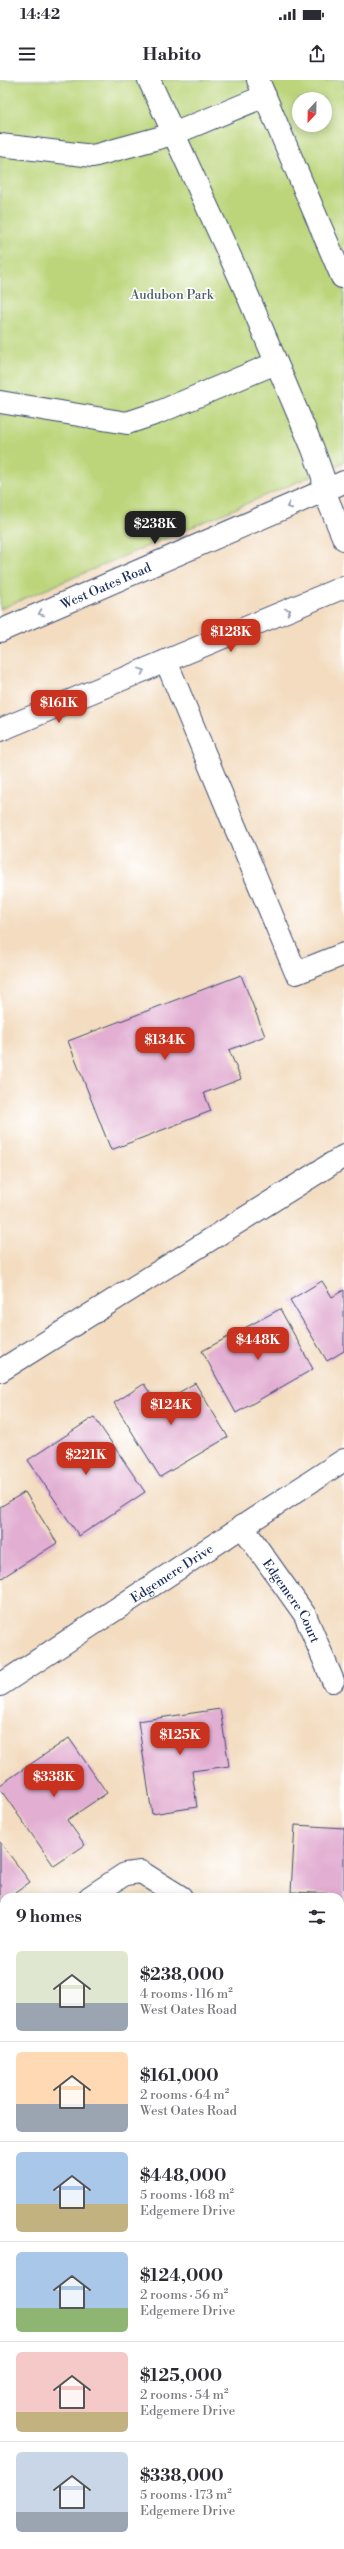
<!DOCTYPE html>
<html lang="en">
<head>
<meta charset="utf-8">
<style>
  :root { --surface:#fff; --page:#f2f2f3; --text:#2b2b33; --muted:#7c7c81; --line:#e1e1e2; --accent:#c8321e }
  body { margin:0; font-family:"Libre Bodoni",serif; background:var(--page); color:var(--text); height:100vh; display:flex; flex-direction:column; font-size:15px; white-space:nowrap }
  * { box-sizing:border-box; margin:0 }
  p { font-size:13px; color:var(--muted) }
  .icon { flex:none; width:22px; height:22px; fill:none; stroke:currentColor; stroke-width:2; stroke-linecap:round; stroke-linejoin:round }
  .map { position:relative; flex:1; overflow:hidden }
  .side { position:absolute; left:0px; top:1813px; width:344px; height:656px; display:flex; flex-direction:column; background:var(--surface); border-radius:12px 12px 0 0; box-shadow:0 2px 10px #0003 }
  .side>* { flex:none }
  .needle { width:26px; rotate:202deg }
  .tools { position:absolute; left:292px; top:12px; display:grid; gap:8px }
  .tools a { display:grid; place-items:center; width:40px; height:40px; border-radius:50%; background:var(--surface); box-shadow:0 2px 10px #0003; font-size:20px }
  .price { position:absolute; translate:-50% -34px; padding:0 9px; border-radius:8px; background:var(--accent); color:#fff; font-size:13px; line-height:26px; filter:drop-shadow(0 1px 2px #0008) }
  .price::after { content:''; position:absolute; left:50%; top:24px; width:12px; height:9px; margin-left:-6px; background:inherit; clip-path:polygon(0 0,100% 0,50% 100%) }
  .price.on { background:#222; color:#fff }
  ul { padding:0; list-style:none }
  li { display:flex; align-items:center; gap:12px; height:100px; padding:0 16px }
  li+li { border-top:1px solid var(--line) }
  li span { display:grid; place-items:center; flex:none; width:112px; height:80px; border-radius:6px; color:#555 }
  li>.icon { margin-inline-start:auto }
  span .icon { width:48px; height:48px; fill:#fffc; stroke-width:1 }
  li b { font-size:17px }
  h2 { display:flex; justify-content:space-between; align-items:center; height:48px; padding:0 16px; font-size:17px }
  .status { display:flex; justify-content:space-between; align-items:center; height:28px; padding:0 20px; background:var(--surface); direction:ltr }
  .status svg { height:11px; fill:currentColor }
  header { display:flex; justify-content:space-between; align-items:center; height:52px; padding:0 16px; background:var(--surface); font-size:18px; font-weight:700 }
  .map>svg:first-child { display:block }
</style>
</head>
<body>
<div class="status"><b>14:42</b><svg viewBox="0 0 49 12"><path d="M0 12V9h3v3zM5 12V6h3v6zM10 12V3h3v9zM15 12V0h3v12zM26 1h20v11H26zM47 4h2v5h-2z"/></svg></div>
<header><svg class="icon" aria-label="menu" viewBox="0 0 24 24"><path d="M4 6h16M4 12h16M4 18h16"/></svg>Habito<svg class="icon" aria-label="share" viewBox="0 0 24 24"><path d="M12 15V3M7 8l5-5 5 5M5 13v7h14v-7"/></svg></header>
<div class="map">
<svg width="344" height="2469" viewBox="0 0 344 2469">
  <rect width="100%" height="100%" fill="#fff"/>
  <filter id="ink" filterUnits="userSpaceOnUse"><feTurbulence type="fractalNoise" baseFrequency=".025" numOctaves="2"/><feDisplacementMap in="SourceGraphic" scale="8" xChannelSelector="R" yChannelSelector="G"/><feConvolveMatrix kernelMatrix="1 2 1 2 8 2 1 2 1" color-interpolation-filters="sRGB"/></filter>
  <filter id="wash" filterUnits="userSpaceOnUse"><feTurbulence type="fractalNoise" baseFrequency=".012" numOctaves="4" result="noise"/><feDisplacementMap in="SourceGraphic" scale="16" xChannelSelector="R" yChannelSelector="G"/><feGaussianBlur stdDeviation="0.9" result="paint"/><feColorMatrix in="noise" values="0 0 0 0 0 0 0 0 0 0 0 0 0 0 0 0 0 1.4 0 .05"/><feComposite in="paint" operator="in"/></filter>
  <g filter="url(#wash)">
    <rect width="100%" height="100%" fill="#f3dcbf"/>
    <path fill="#bcd57a" stroke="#6c826c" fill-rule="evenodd" d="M0 0H344V382L0 529ZM299 19H325V45H299Z"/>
    <g id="blocks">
      <g fill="#e2aed2">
        <path d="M241 895 265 956 229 970 241 999 204 1013 211 1031 111 1070 68 961Z"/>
        <path d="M322 1201 332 1217 344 1210V1271L327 1281 290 1220Z"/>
        <path d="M280 1229 313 1289 236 1333 202 1271Z"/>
        <path d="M195 1303 228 1357 160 1397 114 1323 144 1304 158 1325Z"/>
        <path d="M94 1337 145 1412 79 1456 28 1380Z"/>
        <path d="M25 1412 57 1463 0 1499V1427Z"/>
        <path d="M220 1629 229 1686 192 1691 197 1727 152 1734 138 1641Z"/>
        <path d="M69 1658 107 1713 67 1740 85 1765 54 1786 0 1709V1705Z"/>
        <path d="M295 1745 344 1748V1835H340V1817H334L335 1814 291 1812Z"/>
        <path d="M0 1762 30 1802 9 1817H4V1821L0 1824Z"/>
        <path d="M344 1990V2048L340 2049V1991Z"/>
        <path d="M0 2089 4 2091V2149L0 2155Z"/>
        <path d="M344 2402V2469H341L340 2403Z"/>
        <path d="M4 2453V2465H7V2469H0V2454Z"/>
        <path d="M198 2465H304L307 2469H201Z"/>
      </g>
    </g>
  </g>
  <g filter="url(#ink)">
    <use href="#blocks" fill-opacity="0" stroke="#3b496d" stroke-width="1"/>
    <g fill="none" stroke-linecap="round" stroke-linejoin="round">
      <g stroke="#3b496d" stroke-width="24">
        <g id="minor">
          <path d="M149 0 245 209 313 369 323 397 324 411 344 459"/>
          <path d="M258 0 342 197 344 196"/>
          <path d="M0 65 93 76 173 54 265 16"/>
          <path d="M0 322 127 343 157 333 276 283"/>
          <path d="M166 581 296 893 344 874"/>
          <path d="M0 1291 344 1076"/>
          <path id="s1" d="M242 1446 305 1535 333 1601"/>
          <path id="s2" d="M0 1605 344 1380"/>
          <path d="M90 1817 125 1794 141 1792 181 1817"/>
          <path d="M0 1875 4 1872"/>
          <path d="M340 1877 344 1878"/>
          <path d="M0 1970 4 1972"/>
          <path d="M340 2114H344"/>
          <path d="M0 2246 4 2248"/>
          <path d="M340 2330H344"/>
          <path d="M109 2469 110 2465"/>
        </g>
      </g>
      <g stroke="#3b496d" stroke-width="24">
        <g id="major">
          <path id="s3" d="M0 551 344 402"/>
          <path d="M0 650 344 507"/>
        </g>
      </g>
      <use href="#minor" stroke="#fff" stroke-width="22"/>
      <use href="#major" stroke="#fff" stroke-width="22"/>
    </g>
    <defs><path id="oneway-chevron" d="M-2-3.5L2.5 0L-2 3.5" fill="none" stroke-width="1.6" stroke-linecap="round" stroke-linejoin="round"/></defs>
    <g stroke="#8d97ae">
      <use href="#oneway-chevron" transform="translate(289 426) rotate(156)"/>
      <use href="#oneway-chevron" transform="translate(288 531) rotate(-23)"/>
      <use href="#oneway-chevron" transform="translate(41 533) rotate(157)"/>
      <use href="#oneway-chevron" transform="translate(142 591) rotate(-22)"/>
    </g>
  </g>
  <g text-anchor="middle" stroke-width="3" stroke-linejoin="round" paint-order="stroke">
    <g font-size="13" fill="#4b6166" stroke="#fff">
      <text x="172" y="219">Audubon Park</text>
    </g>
    <g font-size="13" fill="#1b2f5e" stroke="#fff">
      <text dy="5" stroke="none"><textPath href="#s3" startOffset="115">West Oates Road</textPath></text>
      <text dy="5" stroke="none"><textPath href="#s2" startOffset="205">Edgemere Drive</textPath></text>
      <text dy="5" stroke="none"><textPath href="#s1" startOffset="90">Edgemere Court</textPath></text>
    </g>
  </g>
</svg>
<div class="tools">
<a><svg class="needle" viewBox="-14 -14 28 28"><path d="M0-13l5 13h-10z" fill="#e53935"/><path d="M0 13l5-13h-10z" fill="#7c7c81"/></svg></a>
</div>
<b class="price on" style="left:155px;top:465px">$238K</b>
<b class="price" style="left:231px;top:573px">$128K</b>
<b class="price" style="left:59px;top:644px">$161K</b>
<b class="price" style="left:165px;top:981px">$134K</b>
<b class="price" style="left:258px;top:1281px">$448K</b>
<b class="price" style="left:171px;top:1346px">$124K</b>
<b class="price" style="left:86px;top:1396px">$221K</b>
<b class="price" style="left:180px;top:1676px">$125K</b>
<b class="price" style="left:54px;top:1718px">$338K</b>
<section class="side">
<h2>9 homes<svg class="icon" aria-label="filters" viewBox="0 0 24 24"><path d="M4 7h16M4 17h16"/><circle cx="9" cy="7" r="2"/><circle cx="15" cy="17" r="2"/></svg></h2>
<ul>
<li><span style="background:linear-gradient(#dfe7d0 65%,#9aa5b1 0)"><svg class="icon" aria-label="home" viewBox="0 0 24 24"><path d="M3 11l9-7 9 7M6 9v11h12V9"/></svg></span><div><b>$238,000</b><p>4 rooms · 116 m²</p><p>West Oates Road</p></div></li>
<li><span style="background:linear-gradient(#ffd9b3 65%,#9aa5b1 0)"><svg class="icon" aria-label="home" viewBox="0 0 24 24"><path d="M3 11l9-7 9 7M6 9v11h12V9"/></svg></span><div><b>$161,000</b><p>2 rooms · 64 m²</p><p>West Oates Road</p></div></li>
<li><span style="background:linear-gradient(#a9c7e8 65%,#c2b280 0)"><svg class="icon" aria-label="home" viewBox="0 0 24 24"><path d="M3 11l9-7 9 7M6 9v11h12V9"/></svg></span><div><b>$448,000</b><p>5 rooms · 168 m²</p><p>Edgemere Drive</p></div></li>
<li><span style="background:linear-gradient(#a9c7e8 70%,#8fb573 0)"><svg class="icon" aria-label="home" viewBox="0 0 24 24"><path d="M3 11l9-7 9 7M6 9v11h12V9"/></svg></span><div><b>$124,000</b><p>2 rooms · 56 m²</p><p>Edgemere Drive</p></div></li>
<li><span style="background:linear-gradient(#f6c9c9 75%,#c2b280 0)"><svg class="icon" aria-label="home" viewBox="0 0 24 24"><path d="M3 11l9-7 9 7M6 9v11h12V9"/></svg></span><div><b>$125,000</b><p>2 rooms · 54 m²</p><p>Edgemere Drive</p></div></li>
<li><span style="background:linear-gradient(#c9d6e8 75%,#9aa5b1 0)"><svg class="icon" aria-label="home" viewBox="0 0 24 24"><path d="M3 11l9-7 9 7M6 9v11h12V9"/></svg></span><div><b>$338,000</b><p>5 rooms · 173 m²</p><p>Edgemere Drive</p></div></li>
</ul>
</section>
</div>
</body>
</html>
